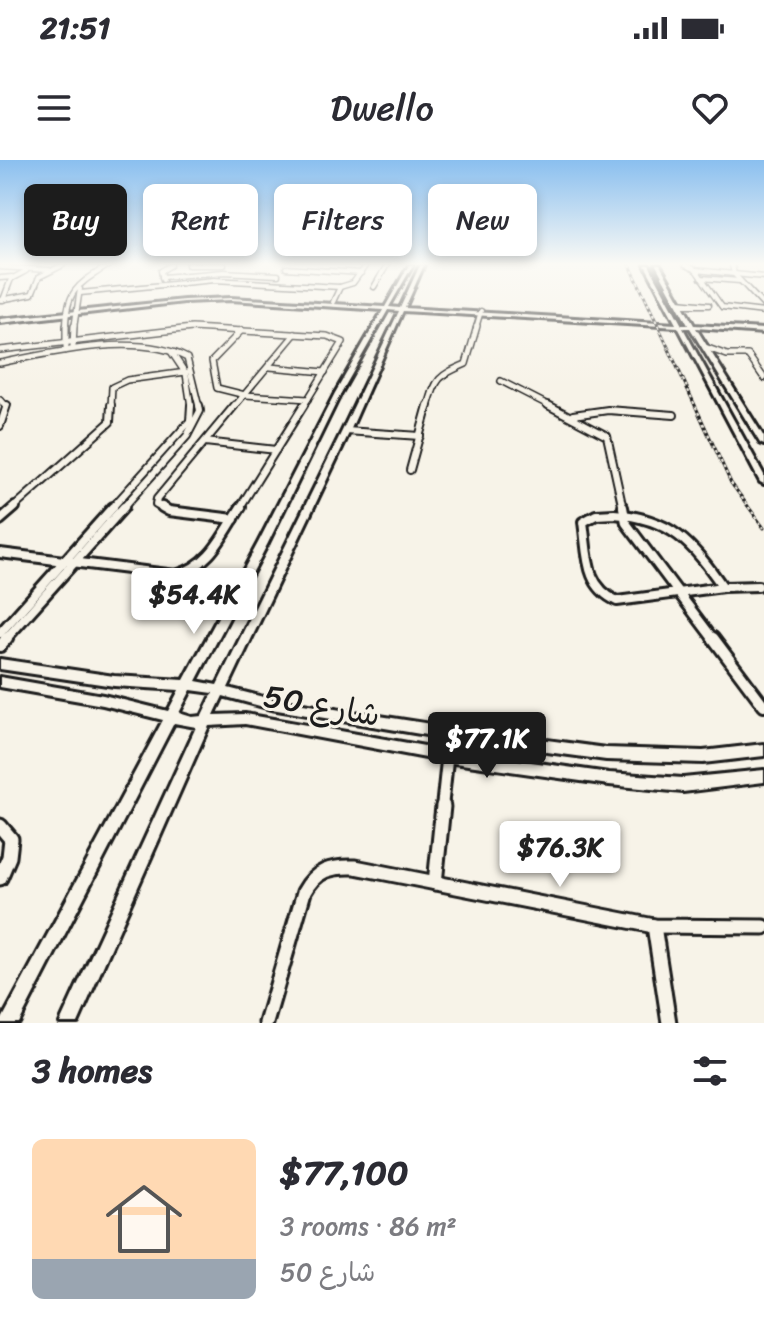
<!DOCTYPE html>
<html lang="en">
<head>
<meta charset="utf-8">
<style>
  :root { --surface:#fff; --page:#f2f2f3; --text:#2b2b33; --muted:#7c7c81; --line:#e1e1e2; --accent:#1c1c1c }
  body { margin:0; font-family:Sriracha,"Playpen Sans Arabic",sans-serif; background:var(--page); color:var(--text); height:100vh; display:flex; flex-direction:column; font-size:30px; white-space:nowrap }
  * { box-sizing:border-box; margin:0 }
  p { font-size:26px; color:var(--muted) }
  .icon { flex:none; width:44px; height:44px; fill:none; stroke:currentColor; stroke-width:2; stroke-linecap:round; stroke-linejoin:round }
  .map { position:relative; height:863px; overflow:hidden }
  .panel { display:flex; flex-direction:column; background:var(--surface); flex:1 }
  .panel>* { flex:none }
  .banner { position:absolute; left:24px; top:24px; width:716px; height:72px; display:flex; gap:16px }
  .price { position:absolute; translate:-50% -68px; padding:0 18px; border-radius:8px; background:#fff; color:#222; font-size:26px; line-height:52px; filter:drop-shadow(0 2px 4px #0008) }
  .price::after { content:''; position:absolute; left:50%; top:48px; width:24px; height:18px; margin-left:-12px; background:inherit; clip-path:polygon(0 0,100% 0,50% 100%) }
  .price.current { background:var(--accent); color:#fff }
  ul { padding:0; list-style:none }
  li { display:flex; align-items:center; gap:24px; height:200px; padding:0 32px }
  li+li { border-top:2px solid var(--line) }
  li span { display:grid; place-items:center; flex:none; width:224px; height:160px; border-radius:12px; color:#555 }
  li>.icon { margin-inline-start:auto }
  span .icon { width:96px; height:96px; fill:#fffc; stroke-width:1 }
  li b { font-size:34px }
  h2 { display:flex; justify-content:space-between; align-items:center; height:96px; padding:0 32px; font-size:34px }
  .pill { padding:0 28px; border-radius:12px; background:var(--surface); box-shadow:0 4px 12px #0003; font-size:28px; line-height:72px }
  .pill.current { background:var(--accent); color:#fff }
  .status { display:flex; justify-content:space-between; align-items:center; height:56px; padding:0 40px; background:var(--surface); direction:ltr }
  .status svg { height:22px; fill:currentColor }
  header { display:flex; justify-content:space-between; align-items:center; height:104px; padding:0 32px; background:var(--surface); font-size:36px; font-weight:600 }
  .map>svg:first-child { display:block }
</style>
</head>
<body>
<div class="status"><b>21:51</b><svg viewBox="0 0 49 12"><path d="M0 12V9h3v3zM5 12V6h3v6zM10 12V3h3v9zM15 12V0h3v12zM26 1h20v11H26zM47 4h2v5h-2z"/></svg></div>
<header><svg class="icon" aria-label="menu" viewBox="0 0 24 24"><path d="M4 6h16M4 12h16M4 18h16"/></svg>Dwello<svg class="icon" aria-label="heart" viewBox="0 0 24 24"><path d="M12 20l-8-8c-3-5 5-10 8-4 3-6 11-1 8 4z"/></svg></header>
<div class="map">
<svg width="764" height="863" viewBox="0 0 764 863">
  <rect width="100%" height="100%" fill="#f7f3e8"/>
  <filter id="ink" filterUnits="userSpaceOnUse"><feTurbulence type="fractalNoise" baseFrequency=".0125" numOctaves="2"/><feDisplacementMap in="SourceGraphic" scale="16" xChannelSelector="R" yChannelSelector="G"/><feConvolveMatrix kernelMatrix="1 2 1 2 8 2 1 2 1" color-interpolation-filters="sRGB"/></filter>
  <g filter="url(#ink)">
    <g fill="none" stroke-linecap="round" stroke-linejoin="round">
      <g stroke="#1c1c1c" stroke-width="7">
        <g id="minor-far5">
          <path d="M188 105H224"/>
          <path d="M685 105 696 110 722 147 764 152"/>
          <path d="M732 105 734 114 764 146"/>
          <path d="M0 107 49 110"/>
          <path d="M286 108 361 113"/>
          <path d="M696 110 764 117"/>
          <path d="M162 117 224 112 278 115"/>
          <path d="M0 118 12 117"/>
          <path d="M701 118 740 121"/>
          <path d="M163 120 161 111 171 105"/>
          <path d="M374 127 387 105"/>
          <path d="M80 133 214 120 340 127 353 123 366 105"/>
          <path d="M0 140 32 134 39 117 63 105"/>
          <path d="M3 140 11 119 26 111"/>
          <path d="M333 142 340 127"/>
          <path d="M678 142 709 145H680"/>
          <path d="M66 168C66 129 79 124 109 105"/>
          <path d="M74 168 80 129"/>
          <path d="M476 168 481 151"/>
        </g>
      </g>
      <g stroke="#1c1c1c" stroke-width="8">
        <g id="minor-far4">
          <path d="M66 166V187"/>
          <path d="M242 170 212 201 217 228 245 235 308 239"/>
          <path d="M73 187 74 166"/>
          <path d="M705 187 727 195H748L764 218"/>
          <path d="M0 190 192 168 327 176 343 182 303 247"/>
          <path d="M172 193 186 214 191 247"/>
          <path d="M0 203C53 192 138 172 187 198L199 247"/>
          <path d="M270 207 325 212"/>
          <path d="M501 221 552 247"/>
          <path d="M0 240 6 247"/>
          <path d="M111 247 112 227 127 220 186 212"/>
          <path d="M234 247 295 174"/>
          <path d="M428 247C436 218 438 216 466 204L477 166"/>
        </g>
      </g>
      <g stroke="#1c1c1c" stroke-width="10">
        <g id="minor-far3">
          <path d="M548 245 607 276 623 349"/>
          <path d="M573 255 608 250 674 255"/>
          <path d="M0 266 7 245"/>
          <path d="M346 271 420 276"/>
          <path d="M205 282 276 290"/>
          <path d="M410 310 428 245"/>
          <path d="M12 349 110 262 111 245"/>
          <path d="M111 349 190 261 191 245"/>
          <path d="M122 349 187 276 200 251 199 245"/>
          <path d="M165 349 156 344 157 339 235 245"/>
          <path d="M239 349 304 245"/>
        </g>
      </g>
      <g stroke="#1c1c1c" stroke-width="14">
        <g id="minor-far2">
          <path d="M162 347 169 351 234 359"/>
          <path d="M623 347 626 363 714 480"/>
          <path d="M614 354C671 358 692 383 723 427L617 441C584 426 588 394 583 362L596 355Z"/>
          <path d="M0 360 15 347"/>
          <path d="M0 393 176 415C211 405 222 376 241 347"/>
          <path d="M723 427 758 426"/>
          <path d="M0 473 113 347"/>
          <path d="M5 480 124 347"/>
        </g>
      </g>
      <g stroke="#1c1c1c" stroke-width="16">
        <g id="minor-far1">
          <path d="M713 478 764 546"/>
          <path d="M0 486 7 478"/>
          <path d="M442 648 450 573"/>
        </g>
      </g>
      <g stroke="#1c1c1c" stroke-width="19">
        <g id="minor">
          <path d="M0 666 11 679 9 697 0 718"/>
          <path d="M435 723 443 646"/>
          <path d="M654 766 669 863"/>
          <path d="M266 863 304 732C316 710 331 706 355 707L654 766 764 767"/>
        </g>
      </g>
      <g stroke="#1c1c1c" stroke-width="6">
        <path id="tertiary" d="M409 105H413L389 147 400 148 420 105H424L405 148 676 164 645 105H649L682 165H688L656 105H660L694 165 764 169V173L696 168 764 277V285L760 283 690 168H683L764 315V324L760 322 678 167 403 151 350 271 228 528 271 539 450 567 606 588 703 591 764 584V596L703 603 606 600 450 579 271 549 223 536 214 555 245 554 447 590 609 613 683 618 764 610V622L683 632 609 625 447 602 245 564 209 566 78 863H60L196 567 174 563 19 863H0L163 560 103 545 0 527V517L103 535 168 551 179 530 114 526 0 509V499L114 516 184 520 258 383 335 233 383 150 231 140 184 142 0 163V159L184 140 231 138 385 147ZM388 150 399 151 342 271 217 525 196 521 268 383 341 233ZM191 530 213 533 202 556 192 557 179 553Z"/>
      </g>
      <use href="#minor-far5" stroke="#f7f3e8" stroke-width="4"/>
      <use href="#minor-far4" stroke="#f7f3e8" stroke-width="5"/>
      <use href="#minor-far3" stroke="#f7f3e8" stroke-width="6"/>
      <use href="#minor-far2" stroke="#f7f3e8" stroke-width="8"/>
      <use href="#minor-far1" stroke="#f7f3e8" stroke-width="10"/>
      <use href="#minor" stroke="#f7f3e8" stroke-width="13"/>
      <use href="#tertiary" fill="#f7f3e8" fill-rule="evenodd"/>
      <g stroke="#1c1c1c" stroke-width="3">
        <path id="rail" d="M630 105 731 323 764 368"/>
      </g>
      <use href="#rail" stroke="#f7f3e8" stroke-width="2" stroke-dasharray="3" stroke-linecap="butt"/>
    </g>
  </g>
  <linearGradient id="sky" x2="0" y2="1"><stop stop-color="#8abfef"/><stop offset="0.46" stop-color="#fbfaf5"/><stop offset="1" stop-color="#fbfaf5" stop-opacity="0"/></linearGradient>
  <rect width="764" height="226" fill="url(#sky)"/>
  <g text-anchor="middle" stroke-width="6" stroke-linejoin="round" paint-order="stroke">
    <g font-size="32" fill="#1c1c1c" stroke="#f7f3e8">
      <text transform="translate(322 545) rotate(10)" y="11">شارع 50</text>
    </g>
  </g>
</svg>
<b class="price" style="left:194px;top:476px">$54.4K</b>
<b class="price current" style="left:487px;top:620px">$77.1K</b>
<b class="price" style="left:560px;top:729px">$76.3K</b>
<div class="banner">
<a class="pill current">Buy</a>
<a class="pill">Rent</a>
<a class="pill">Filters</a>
<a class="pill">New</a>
</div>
</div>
<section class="panel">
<h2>3 homes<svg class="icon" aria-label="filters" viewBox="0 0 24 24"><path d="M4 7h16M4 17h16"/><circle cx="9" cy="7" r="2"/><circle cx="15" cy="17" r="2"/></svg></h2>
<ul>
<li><span style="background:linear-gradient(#ffd9b3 75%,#9aa5b1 0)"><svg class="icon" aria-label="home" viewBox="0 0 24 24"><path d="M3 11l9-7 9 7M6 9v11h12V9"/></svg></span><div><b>$77,100</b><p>3 rooms · 86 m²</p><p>شارع 50</p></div></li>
</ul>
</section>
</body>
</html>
